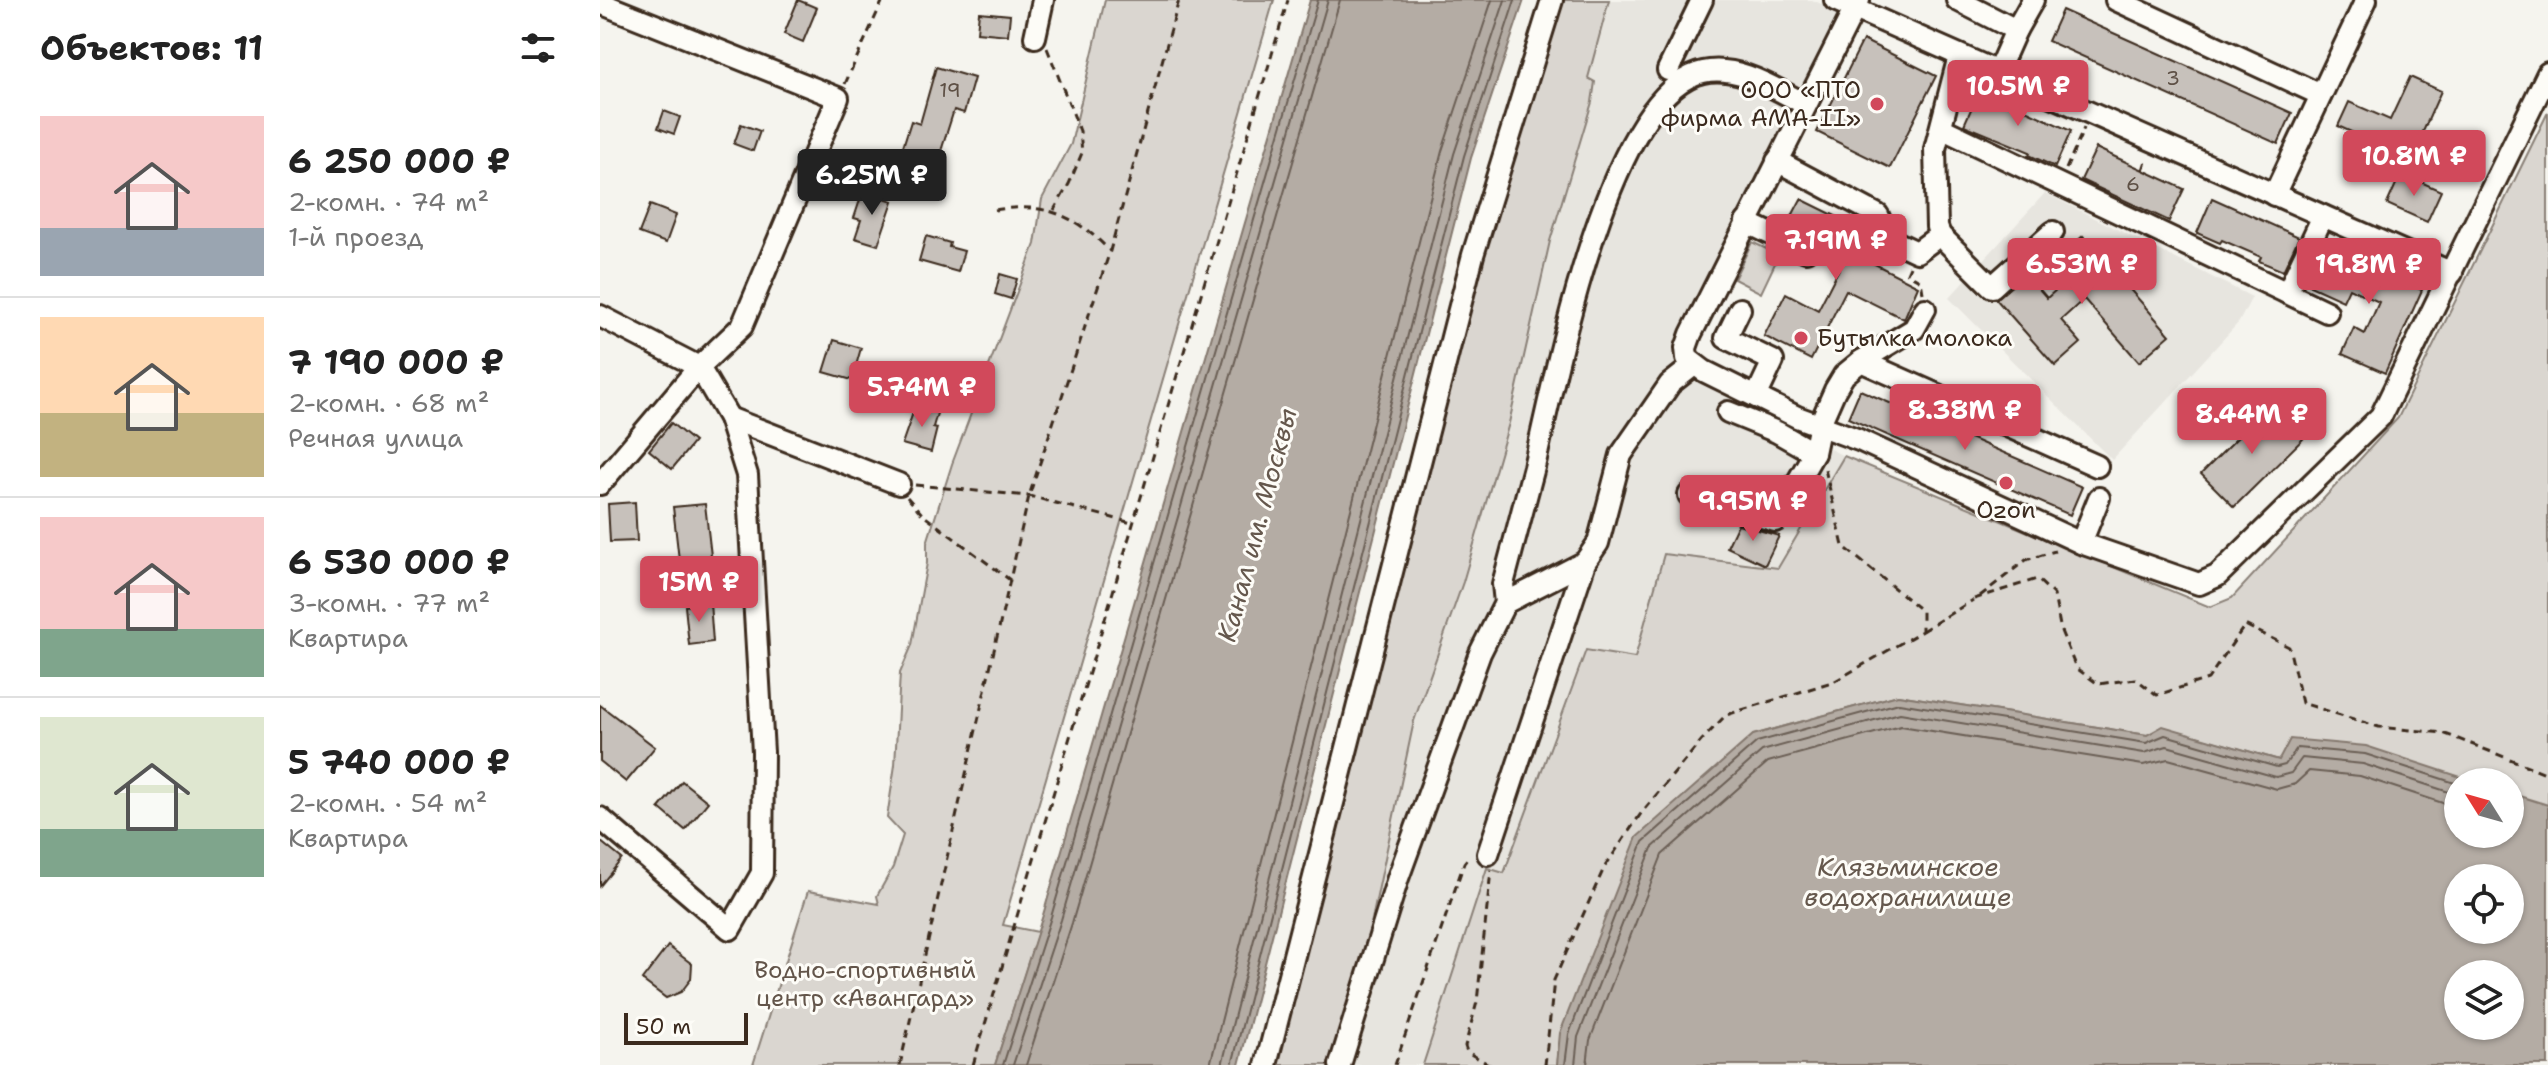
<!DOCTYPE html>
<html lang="ru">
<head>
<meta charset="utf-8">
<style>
  :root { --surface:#fff; --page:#f6f6f6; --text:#222; --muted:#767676; --line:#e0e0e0; --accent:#d1495b }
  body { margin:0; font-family:"Shantell Sans",sans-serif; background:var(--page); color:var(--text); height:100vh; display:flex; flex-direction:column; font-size:30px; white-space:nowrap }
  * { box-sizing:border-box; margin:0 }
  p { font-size:26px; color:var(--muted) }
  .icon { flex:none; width:44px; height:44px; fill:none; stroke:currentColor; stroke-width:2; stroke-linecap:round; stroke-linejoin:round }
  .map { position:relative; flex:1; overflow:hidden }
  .details { display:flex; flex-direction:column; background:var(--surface); width:600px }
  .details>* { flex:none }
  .needle { width:52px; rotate:307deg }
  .tools { position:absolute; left:1844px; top:768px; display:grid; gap:16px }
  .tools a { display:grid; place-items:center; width:80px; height:80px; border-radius:50%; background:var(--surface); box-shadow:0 2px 6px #0004; font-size:40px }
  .scale { position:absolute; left:24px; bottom:20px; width:124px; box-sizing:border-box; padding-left:8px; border:4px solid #3b2a1e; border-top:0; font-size:22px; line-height:28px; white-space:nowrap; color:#3b2a1e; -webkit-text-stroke:6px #fdfcf7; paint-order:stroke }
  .price { position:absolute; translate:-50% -68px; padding:0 18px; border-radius:8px; background:var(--accent); color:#fff; font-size:26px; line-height:52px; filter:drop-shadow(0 2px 4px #0008) }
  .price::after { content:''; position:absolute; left:50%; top:48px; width:24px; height:18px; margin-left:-12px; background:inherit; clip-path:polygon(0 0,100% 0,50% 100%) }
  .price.active { background:#222; color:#fff }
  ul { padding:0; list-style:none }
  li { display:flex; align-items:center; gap:24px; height:200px; padding:0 40px }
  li+li { border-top:2px solid var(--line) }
  li span { display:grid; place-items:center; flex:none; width:224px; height:160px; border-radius:0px; color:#555 }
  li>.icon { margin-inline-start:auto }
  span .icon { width:96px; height:96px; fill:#fffc; stroke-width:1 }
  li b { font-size:34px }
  h2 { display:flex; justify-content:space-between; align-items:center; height:96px; padding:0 40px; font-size:34px }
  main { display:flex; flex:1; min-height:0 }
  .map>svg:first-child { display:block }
</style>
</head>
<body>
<main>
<section class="details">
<h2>Объектов: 11<svg class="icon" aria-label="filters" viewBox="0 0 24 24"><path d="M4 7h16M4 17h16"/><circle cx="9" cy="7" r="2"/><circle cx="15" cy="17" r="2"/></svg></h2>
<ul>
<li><span style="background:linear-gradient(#f6c9c9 70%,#9aa5b1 0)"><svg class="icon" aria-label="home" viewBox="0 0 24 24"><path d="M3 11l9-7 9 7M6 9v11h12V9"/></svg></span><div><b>6 250 000 ₽</b><p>2-комн. · 74 m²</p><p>1-й проезд</p></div></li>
<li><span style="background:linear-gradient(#ffd9b3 60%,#c2b280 0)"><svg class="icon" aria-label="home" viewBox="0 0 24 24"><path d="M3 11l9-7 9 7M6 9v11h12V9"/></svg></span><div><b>7 190 000 ₽</b><p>2-комн. · 68 m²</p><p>Речная улица</p></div></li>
<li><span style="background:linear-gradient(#f6c9c9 70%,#7fa58c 0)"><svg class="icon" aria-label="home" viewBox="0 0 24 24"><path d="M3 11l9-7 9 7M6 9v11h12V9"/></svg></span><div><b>6 530 000 ₽</b><p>3-комн. · 77 m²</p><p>Квартира</p></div></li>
<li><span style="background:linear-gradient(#dfe7d0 70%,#7fa58c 0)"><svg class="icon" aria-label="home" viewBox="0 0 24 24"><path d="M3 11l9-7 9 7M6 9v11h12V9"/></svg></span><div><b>5 740 000 ₽</b><p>2-комн. · 54 m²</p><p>Квартира</p></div></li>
</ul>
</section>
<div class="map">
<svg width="1948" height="1065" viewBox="0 0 1948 1065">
  <rect width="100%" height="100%" fill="#f5f4ee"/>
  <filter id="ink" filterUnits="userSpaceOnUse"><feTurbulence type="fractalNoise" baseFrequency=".0125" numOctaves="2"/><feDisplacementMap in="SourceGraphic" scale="16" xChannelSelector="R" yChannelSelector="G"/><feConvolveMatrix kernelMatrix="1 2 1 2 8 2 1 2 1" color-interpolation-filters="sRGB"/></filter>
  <g filter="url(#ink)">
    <g fill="#e7e5df">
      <path d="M1009 0H1212L1236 10 1240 16 1075 351 1076 365 1086 377 1244 456 1178 568 1064 554 1035 658 985 651 904 873 887 869 823 1065H731L762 967 814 721 863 582 909 423 950 241 992 102 995 82 988 78Z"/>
      <path d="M1445 193 1652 297 1639 322 1512 460 1349 298Z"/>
    </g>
    <g fill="#dad6d0" stroke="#8a8077" stroke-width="2">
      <path d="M505 0H674L403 925 438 932 395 1065H153L208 891 279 904 277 896 293 867 303 835 287 818 295 765 300 673 312 645 327 563V543L352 464 435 244 442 199 471 144Z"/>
      <path d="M962 0H1009L988 78 995 82 992 102 950 241 909 423 863 582 814 721 762 967 731 1065H677L884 258 928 102Z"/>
      <path d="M1948 112V807L1910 794V782H1874L1679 760 1564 727 1547 735 1298 695 1153 735 961 1033 957 1065H823L887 868 904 873 986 650 1035 658 1064 554 1178 568 1244 456 1610 607 1632 598 1798 418Z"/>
      <path d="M1152 242 1179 255 1161 293 1134 279Z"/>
    </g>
    <g fill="#b4aca4" stroke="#84786e" stroke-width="2" fill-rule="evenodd">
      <path d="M710 0H924L871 158 639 1065H395L443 915Z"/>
      <path d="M1298 695 1547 735 1563 726 1679 760 1690 739 1766 746 1876 782H1858V834H1910V793L1948 805V1065H957L960 1033 1037 837 1153 735ZM1858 878H1910V930H1858ZM1858 974H1910V1026H1858Z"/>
    </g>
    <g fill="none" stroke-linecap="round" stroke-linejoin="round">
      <g stroke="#6b5e54" stroke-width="2">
        <path d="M403 1065 451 917 718 0"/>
        <path d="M413 1065 461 920 728 0"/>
        <path d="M426 1065 472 923 740 0"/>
        <path d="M610 1065 842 151 892 0"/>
        <path d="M622 1065 854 154 905 0"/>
        <path d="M632 1065 864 156 915 0"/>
        <path d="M965 1065 969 1034 1043 842 1157 742 1299 703 1546 743 1565 735 1677 767 1685 765 1697 748 1765 754 1858 784"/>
        <path d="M975 1065 978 1037 1052 848 1162 751 1300 713 1544 753 1567 746 1676 777 1691 773 1702 758 1763 764 1858 795"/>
        <path d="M987 1065 990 1040 1062 855 1168 762 1301 726 1543 765 1568 759 1677 789 1695 784 1709 771 1760 776 1858 808"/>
      </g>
    </g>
    <g fill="#c7c1bb" stroke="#3b2a1e" stroke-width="2">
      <path d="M198 0 217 8 203 42 184 34Z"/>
      <path d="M1462 10 1692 113 1678 144 1448 41Z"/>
      <path d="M379 12 410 15 408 35 377 32Z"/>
      <path d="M1263 40 1336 76 1290 168 1217 132Z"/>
      <path d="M336 67 374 78 364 113 354 110 336 167 300 156 311 121 320 124Z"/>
      <path d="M1810 77 1841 91 1811 159 1738 126 1749 102 1790 120Z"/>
      <path d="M1380 89 1471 131 1455 167 1429 155 1430 152 1364 125Z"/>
      <path d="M64 111 80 117 74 134 58 128Z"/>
      <path d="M141 124 160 131 153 151 134 144Z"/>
      <path d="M1496 148 1584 189 1569 221 1481 180Z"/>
      <path d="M1801 173 1841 191 1827 222 1787 204Z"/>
      <path d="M263 191 293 201 278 245 255 238 261 220 254 218Z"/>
      <path d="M1612 198 1699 237 1683 271 1659 261 1661 257 1622 240 1620 243 1597 233Z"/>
      <path d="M1201 199 1272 234 1273 239 1263 258 1318 286 1304 319 1246 290 1211 360 1164 336 1186 293 1218 310 1243 261 1191 229 1197 219 1192 216Z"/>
      <path d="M50 205 76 215 66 243 39 233Z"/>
      <path d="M326 236 350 243 349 247 364 251 358 272 319 261Z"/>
      <path d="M1483 236 1570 335 1539 362 1484 299 1461 320 1481 343 1455 366 1396 299 1426 274 1447 298 1467 280 1452 263Z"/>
      <path d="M1727 248 1822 290 1785 373 1742 354 1754 328 1765 334 1779 302 1749 288 1743 301 1710 286Z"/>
      <path d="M400 274 417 279 411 299 395 294Z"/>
      <path d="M234 340 261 348 252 380 224 372Z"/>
      <path d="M1260 390 1482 487 1470 515 1248 418Z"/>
      <path d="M316 404 338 410 333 427 337 428 331 452 302 444Z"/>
      <path d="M1670 405 1703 439 1634 507 1601 474Z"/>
      <path d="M71 423 94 442 72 469 49 450Z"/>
      <path d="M35 502 37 541 10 542 8 504Z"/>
      <path d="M105 504 111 556 79 560 73 507Z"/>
      <path d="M1138 524 1179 536 1165 565 1127 547Z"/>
      <path d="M110 603 113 642 89 645 85 606Z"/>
      <path d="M0 705 55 747 26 782 0 761Z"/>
      <path d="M82 781 108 802 85 830 59 808Z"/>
      <path d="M0 841 22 859 0 886Z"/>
      <path d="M68 946 92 964 91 979 81 992 66 998 42 980Z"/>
    </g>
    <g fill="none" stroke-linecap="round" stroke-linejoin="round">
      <g stroke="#3b2a1e" stroke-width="26">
        <g id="minor">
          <path d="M1235 0 1852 273"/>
          <path d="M1259 0 1091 334 1086 348 1087 358 1104 371 1197 417 1259 440 1481 543 1599 584 1617 576 1781 416 1948 73"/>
          <path d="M1357 0 1416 30 1397 73"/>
          <path d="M1516 0 1721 95"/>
          <path d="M0 3 238 98 142 326 99 367 0 484"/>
          <path d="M1416 30 1433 0"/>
          <path d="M435 37 443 0"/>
          <path d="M1359 56 1335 149 1337 227 1340 235 1392 287 1453 232"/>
          <path d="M1068 70 1102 0"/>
          <path d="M1341 128 1727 312"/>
          <path d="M1177 161 1278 215 1287 238 1317 252 1340 235"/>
          <path d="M1674 195 1766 0"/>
          <path d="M1146 222 1206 251"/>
          <path d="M1687 293 1723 216"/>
          <path d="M1140 309 1126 338 1173 361 1156 397"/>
          <path d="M0 316 99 367"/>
          <path d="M1261 361 1314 329 1325 309"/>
          <path d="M1128 412 1177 432 1214 453"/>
          <path d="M129 418 299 484"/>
          <path d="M1089 495 1175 521 1214 453 1220 424 1235 390 1244 375 1261 361 1497 466"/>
          <path d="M1481 543 1499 498"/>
          <path d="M905 603 985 562 998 543 1021 455 1070 384 1094 365"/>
          <path d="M0 818 130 929 162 873 163 752 147 475 129 418 99 367"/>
          <path d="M888 854 985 562"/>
          <path d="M666 1065 873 255 952 0"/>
          <path d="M740 1065 798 878 880 653 905 603 903 584C913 545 924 506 934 467 954 383 1008 92 1103 72 1138 64 1175 89 1205 104"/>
        </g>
      </g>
      <g stroke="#3b2a1e" stroke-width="3" stroke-dasharray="8 6" stroke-linecap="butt">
        <path d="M447 48 480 131 482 153 469 184 454 210"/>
        <path d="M245 84 283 0"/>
        <path d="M1466 169 1484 128"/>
        <path d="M1543 170 1547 158"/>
        <path d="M395 210C445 202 475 215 510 251"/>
        <path d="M1310 266 1307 273 1321 281 1323 293"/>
        <path d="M315 485 429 496 532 523"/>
        <path d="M307 497 323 515 410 580"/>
        <path d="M1380 596 1426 560 1455 551"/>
        <path d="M1374 599 1437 579 1454 595 1461 631 1476 668 1498 684 1536 679 1557 695 1608 679 1645 625 1689 647 1702 703 1779 727 1843 733 1948 774"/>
        <path d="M1322 631 1373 600"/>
        <path d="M300 1065 429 496 510 251 579 0"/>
        <path d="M373 1065 688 0"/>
        <path d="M795 1065 864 863 870 855"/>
        <path d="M890 1065 867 1052 865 1046 877 1002 891 870"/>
        <path d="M945 1065 954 980 1004 868 1042 812 1102 740 1126 715 1235 681 1322 631V611L1243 546 1225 469"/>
      </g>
      <use href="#minor" stroke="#fdfcf7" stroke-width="20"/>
    </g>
  </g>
  <g fill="#d1495b" stroke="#fdfcf7" stroke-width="3">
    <circle cx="1277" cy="104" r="8"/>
    <circle cx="1201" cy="338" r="8"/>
    <circle cx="1406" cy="483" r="8"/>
  </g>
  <g text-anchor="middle" stroke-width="6" stroke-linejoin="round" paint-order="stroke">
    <g font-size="20" fill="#5e5045">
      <text x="1573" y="85">3</text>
      <text x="350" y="97">19</text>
      <text x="1533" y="191">6</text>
    </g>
    <g font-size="24" fill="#3b2a1e" stroke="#fdfcf7" text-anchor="end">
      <text x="1261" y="98">ООО «ПТО<tspan x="1261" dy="28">фирма АМА-II»</tspan></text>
      <text x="1217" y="346" text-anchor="start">Бутылка молока</text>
      <text x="1406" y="518" text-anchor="middle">Ozon</text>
    </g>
    <g font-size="24" fill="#63554a" stroke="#fdfcf7">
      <text x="265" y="978">Водно-спортивный<tspan x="265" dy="28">центр «Авангард»</tspan></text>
    </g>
    <g font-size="26" font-style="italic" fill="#65584d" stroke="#fdfcf7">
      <text transform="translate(657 525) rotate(-75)" y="9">Канал им. Москвы</text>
      <text x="1308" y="876">Клязьминское<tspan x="1308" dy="30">водохранилище</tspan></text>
    </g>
  </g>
</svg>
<div class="tools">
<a><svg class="needle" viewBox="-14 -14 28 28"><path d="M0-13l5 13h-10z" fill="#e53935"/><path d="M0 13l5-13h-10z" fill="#767676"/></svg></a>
<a><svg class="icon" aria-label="locate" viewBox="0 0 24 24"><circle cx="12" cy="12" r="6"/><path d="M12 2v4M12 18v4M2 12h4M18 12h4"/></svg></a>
<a><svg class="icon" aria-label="layers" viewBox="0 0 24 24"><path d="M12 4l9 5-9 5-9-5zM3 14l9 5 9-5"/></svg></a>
</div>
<div class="scale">50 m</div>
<b class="price" style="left:1418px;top:128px">10.5M ₽</b>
<b class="price" style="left:1814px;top:198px">10.8M ₽</b>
<b class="price active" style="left:272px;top:217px">6.25M ₽</b>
<b class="price" style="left:1236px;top:282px">7.19M ₽</b>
<b class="price" style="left:1482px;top:306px">6.53M ₽</b>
<b class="price" style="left:1769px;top:306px">19.8M ₽</b>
<b class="price" style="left:322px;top:429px">5.74M ₽</b>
<b class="price" style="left:1365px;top:452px">8.38M ₽</b>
<b class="price" style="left:1652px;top:456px">8.44M ₽</b>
<b class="price" style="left:1153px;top:543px">9.95M ₽</b>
<b class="price" style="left:99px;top:624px">15M ₽</b>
</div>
</main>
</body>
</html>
